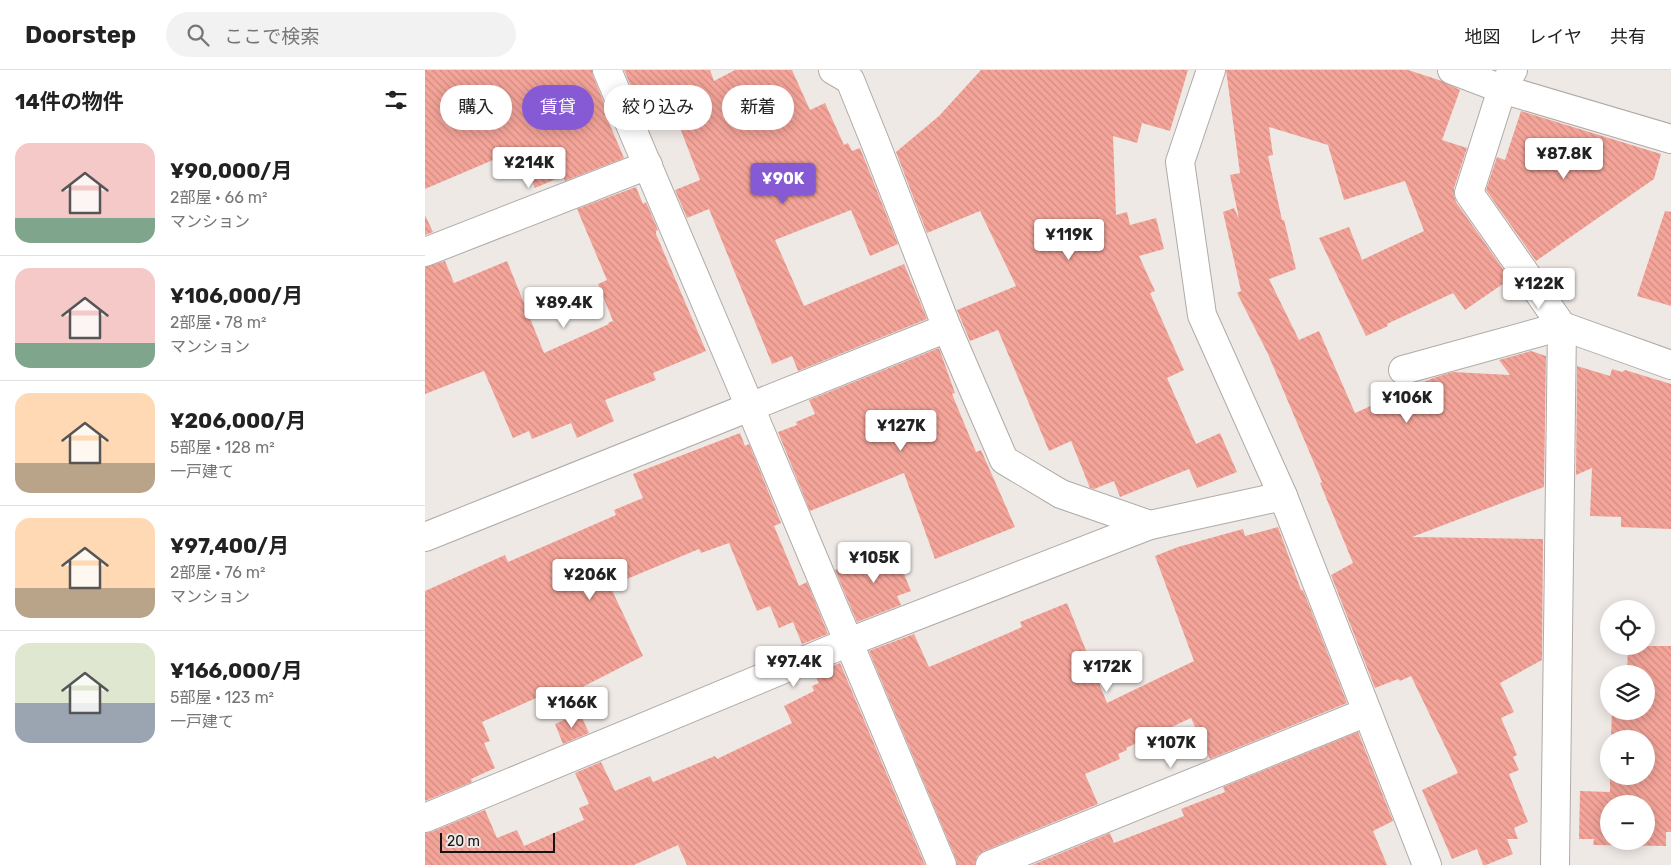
<!DOCTYPE html>
<html lang="ja">
<head>
<meta charset="utf-8">
<style>
  :root { --surface:#fff; --page:#f2f2f2; --text:#222; --muted:#767676; --line:#e0e0e0; --accent:#865ad4 }
  body { margin:0; font-family:Rubik,"Noto Sans JP",sans-serif; background:var(--page); color:var(--text); height:100vh; display:flex; flex-direction:column; font-size:19px; white-space:nowrap }
  * { box-sizing:border-box; margin:0 }
  p { font-size:16px; color:var(--muted) }
  .icon { flex:none; width:28px; height:28px; fill:none; stroke:currentColor; stroke-width:2; stroke-linecap:round; stroke-linejoin:round }
  .map { position:relative; flex:1; overflow:hidden }
  .sheet { display:flex; flex-direction:column; background:var(--surface); width:425px }
  .sheet>* { flex:none }
  .hud { position:absolute; left:15px; top:15px; width:475px; height:45px; display:flex; gap:10px }
  .fabs { position:absolute; left:1175px; top:530px; display:grid; gap:10px }
  .fabs a { display:grid; place-items:center; width:55px; height:55px; border-radius:50%; background:var(--surface); box-shadow:0 2px 12px #0003; font-size:25px }
  .scale { position:absolute; left:15px; bottom:12px; width:115px; box-sizing:border-box; padding-left:5px; border:2px solid #161412; border-top:0; font-size:14px; line-height:18px; white-space:nowrap; color:#161412; -webkit-text-stroke:4px #efe9e6; paint-order:stroke }
  .price { position:absolute; translate:-50% -42px; padding:0 11px; border-radius:5px; background:#fff; color:#222; font-size:16px; line-height:32px; filter:drop-shadow(0 1px 2px #0008) }
  .price::after { content:''; position:absolute; left:50%; top:30px; width:15px; height:11px; margin-left:-8px; background:inherit; clip-path:polygon(0 0,100% 0,50% 100%) }
  .price.selected { background:var(--accent); color:#fff }
  ul { padding:0; list-style:none }
  li { display:flex; align-items:center; gap:15px; height:125px; padding:0 15px }
  li+li { border-top:1px solid var(--line) }
  li span { display:grid; place-items:center; flex:none; width:140px; height:100px; border-radius:15px; color:#555 }
  li>.icon { margin-inline-start:auto }
  span .icon { width:60px; height:60px; fill:#fffc; stroke-width:1 }
  li b { font-size:21px }
  h2 { display:flex; justify-content:space-between; align-items:center; height:60px; padding:0 15px; font-size:21px }
  .tag { padding:0 18px; border-radius:22px; background:var(--surface); box-shadow:0 2px 12px #0003; font-size:18px; line-height:45px }
  .tag.selected { background:var(--accent); color:#fff }
  header { display:flex; align-items:center; gap:30px; box-sizing:border-box; height:70px; padding:0 25px; background:var(--surface); border-bottom:1px solid var(--line) }
  header strong { font-size:24px }
  nav { display:flex; gap:28px; margin-inline-start:auto; font-size:18px }
  .search { width:350px; height:45px; background:var(--page); display:flex; align-items:center; gap:12px; box-sizing:border-box; padding:0 18px; border-radius:28px; color:var(--muted); font-size:19px }
  main { display:flex; flex:1; min-height:0 }
  .map>svg:first-child { display:block }
</style>
</head>
<body>
<header>
<strong>Doorstep</strong>
<div class="search"><svg class="icon" aria-label="search" viewBox="0 0 24 24"><circle cx="10" cy="10" r="6"/><path d="M15 15l6 6"/></svg>ここで検索</div>
<nav><a>地図</a><a>レイヤ</a><a>共有</a></nav>
</header>
<main>
<section class="sheet">
<h2>14件の物件<svg class="icon" aria-label="filters" viewBox="0 0 24 24"><path d="M4 7h16M4 17h16"/><circle cx="9" cy="7" r="2"/><circle cx="15" cy="17" r="2"/></svg></h2>
<ul>
<li><span style="background:linear-gradient(#f6c9c9 75%,#7fa58c 0)"><svg class="icon" aria-label="home" viewBox="0 0 24 24"><path d="M3 11l9-7 9 7M6 9v11h12V9"/></svg></span><div><b>¥90,000/月</b><p>2部屋 · 66 m²</p><p>マンション</p></div></li>
<li><span style="background:linear-gradient(#f6c9c9 75%,#7fa58c 0)"><svg class="icon" aria-label="home" viewBox="0 0 24 24"><path d="M3 11l9-7 9 7M6 9v11h12V9"/></svg></span><div><b>¥106,000/月</b><p>2部屋 · 78 m²</p><p>マンション</p></div></li>
<li><span style="background:linear-gradient(#ffd9b3 70%,#b9a48a 0)"><svg class="icon" aria-label="home" viewBox="0 0 24 24"><path d="M3 11l9-7 9 7M6 9v11h12V9"/></svg></span><div><b>¥206,000/月</b><p>5部屋 · 128 m²</p><p>一戸建て</p></div></li>
<li><span style="background:linear-gradient(#ffd9b3 70%,#b9a48a 0)"><svg class="icon" aria-label="home" viewBox="0 0 24 24"><path d="M3 11l9-7 9 7M6 9v11h12V9"/></svg></span><div><b>¥97,400/月</b><p>2部屋 · 76 m²</p><p>マンション</p></div></li>
<li><span style="background:linear-gradient(#dfe7d0 60%,#9aa5b1 0)"><svg class="icon" aria-label="home" viewBox="0 0 24 24"><path d="M3 11l9-7 9 7M6 9v11h12V9"/></svg></span><div><b>¥166,000/月</b><p>5部屋 · 123 m²</p><p>一戸建て</p></div></li>
</ul>
</section>
<div class="map">
<svg width="1246" height="795" viewBox="0 0 1246 795">
  <defs>
    <pattern id="building-back-hatch" width="6" height="6" patternUnits="userSpaceOnUse" patternTransform="scale(1.25)"><rect width="6" height="6" fill="#f4a499"/><path d="M-1 5l2 2M0 0l6 6M5-1l2 2" fill="none" stroke="#d08c83"/></pattern>
  </defs>
  <rect width="100%" height="100%" fill="#efe9e6"/>
  <g fill="url(#building-back-hatch)" fill-rule="evenodd">
    <path d="M0 0H167L168 6 182 40 179 41 199 88 140 111 138 106 110 118 94 79 0 119Z"/>
    <path d="M199 0H285L289 11 310 0H367L385 40 400 33 419 75 423 73 427 81 435 78 473 174 445 186 426 140 350 170 379 236 479 194 502 249 373 301 367 286 347 294 284 139 262 148 250 120 275 110 239 16 211 28Z"/>
    <path d="M556 0H763L745 61 717 53 712 73 688 66 691 145 702 142 705 155 731 148 739 179 714 186 730 221 725 223 759 300 742 308 771 374 795 363 812 402 772 418 764 399 695 427 689 411 669 419 665 418 646 371 624 381 573 260 545 271 532 240 591 216 555 141 502 163 471 82 514 46Z"/>
    <path d="M801 0H983L1017 11 1035 20 1017 70 1042 78 1029 118V126L1031 132 1085 209 1040 240 1028 223 962 254 963 256 941 266 894 168 924 157 937 190 999 161 980 111 919 130 903 75 844 57 848 85 843 86 857 150H859L871 199 844 209 874 270 894 261 930 343 1008 308 1028 302 1085 305 1074 290 1106 281 1121 286 1119 417 987 467 1118 469 1117 590 1075 613 1089 642 1076 648 1092 685 1088 687 1094 700 1084 704 1103 752 1089 758 1093 769H1082L1088 784 1061 795H1058L1052 779 1027 789 997 720 1033 703 986 606 975 611 973 609 950 618 906 505 928 493 895 413 897 412 843 284 812 223 816 221 798 142 809 138 814 149 805 105 815 103Z"/>
    <path d="M1096 41 1236 84 1229 109 1111 191 1061 120 1072 87 1080 90Z"/>
    <path d="M211 117 218 134 221 132 233 160 231 161V164L281 281 228 303 231 310 180 330 189 351 152 368 146 353 107 369 104 361 88 368 59 301 0 324V197L20 191 29 213 82 191 119 283 184 254 183 253 188 251 173 214 182 210 152 139Z"/>
    <path d="M1240 141 1246 142V236L1212 226Z"/>
    <path d="M0 145 8 162 0 165Z"/>
    <path d="M514 278 530 323 527 324 551 382 556 380 590 457 510 489 479 403 385 441 353 362 372 355 371 352 390 344 384 330Z"/>
    <path d="M1152 296 1185 306 1187 299 1197 302 1200 300 1246 314V459L1196 457V447L1165 446 1167 398 1151 405Z"/>
    <path d="M315 363 320 376 324 374 356 453 349 456 374 516 382 512 403 564 377 574 368 552 354 558 345 536 332 541 304 473 276 483 274 479 185 516 218 586 134 629 129 620 57 652 65 671 59 673 70 698 46 709 47 712 0 731V521L80 485 83 492 191 445 189 440 218 428 208 404Z"/>
    <path d="M853 457 876 520H878L922 633 785 689 766 648 701 678 702 680 693 684 695 689 660 704 673 734 559 781 552 786 550 795H532L531 789 444 581 489 564 504 597 586 562 597 557 595 552 642 533 682 633 769 591 730 486 753 477 818 459 820 466Z"/>
    <path d="M468 477 486 521 472 526 476 535 432 552 410 500Z"/>
    <path d="M1203 576H1246V762H1241V776L1168 775 1169 769H1154L1155 721 1185 722V706H1221V669H1186L1187 641H1221V604H1202ZM1184 734H1221V771H1184Z"/>
    <path d="M415 593 500 795H262L253 775 209 795H0V763L6 762 60 740 72 768 92 760 99 776 159 750 154 738 164 734 150 703 176 692 190 721 225 706 228 712 290 686 292 689 367 653 359 636 389 621 387 616 394 613 389 603Z"/>
    <path d="M155 643 164 663 138 674 130 654Z"/>
    <path d="M933 662 968 751 948 761 962 795H607L685 763 689 773 759 746 756 739 800 722 798 717Z"/>
  </g>
  <g fill="none" stroke-linecap="round" stroke-linejoin="round">
    <g stroke="#b0aaa7" stroke-width="30">
      <g id="street">
        <path d="M182 0 325 337 517 795"/>
        <path d="M408 0 425 10 450 72 522 258 579 390 636 424 725 455 858 426 1002 795"/>
        <path d="M786 0 755 92 777 245 858 426"/>
        <path d="M1027 0 1077 19 1246 69"/>
        <path d="M1088 0 1077 19 1044 123 1137 256 1130 795"/>
        <path d="M0 182 223 95"/>
        <path d="M978 300 1137 256 1246 295"/>
        <path d="M0 467 522 258"/>
        <path d="M0 748 424 572 725 455"/>
        <path d="M565 795 942 642"/>
      </g>
    </g>
    <use href="#street" stroke="#fff" stroke-width="28"/>
  </g>
</svg>
<div class="fabs">
<a><svg class="icon" aria-label="locate" viewBox="0 0 24 24"><circle cx="12" cy="12" r="6"/><path d="M12 2v4M12 18v4M2 12h4M18 12h4"/></svg></a>
<a><svg class="icon" aria-label="layers" viewBox="0 0 24 24"><path d="M12 4l9 5-9 5-9-5zM3 14l9 5 9-5"/></svg></a>
<a>+</a>
<a>−</a>
</div>
<div class="scale">20 m</div>
<b class="price" style="left:1139px;top:110px">¥87.8K</b>
<b class="price" style="left:104px;top:119px">¥214K</b>
<b class="price selected" style="left:358px;top:135px">¥90K</b>
<b class="price" style="left:644px;top:191px">¥119K</b>
<b class="price" style="left:1114px;top:240px">¥122K</b>
<b class="price" style="left:139px;top:259px">¥89.4K</b>
<b class="price" style="left:982px;top:354px">¥106K</b>
<b class="price" style="left:476px;top:382px">¥127K</b>
<b class="price" style="left:449px;top:514px">¥105K</b>
<b class="price" style="left:165px;top:531px">¥206K</b>
<b class="price" style="left:369px;top:618px">¥97.4K</b>
<b class="price" style="left:682px;top:623px">¥172K</b>
<b class="price" style="left:147px;top:659px">¥166K</b>
<b class="price" style="left:746px;top:699px">¥107K</b>
<div class="hud">
<a class="tag">購入</a>
<a class="tag selected">賃貸</a>
<a class="tag">絞り込み</a>
<a class="tag">新着</a>
</div>
</div>
</main>
</body>
</html>
